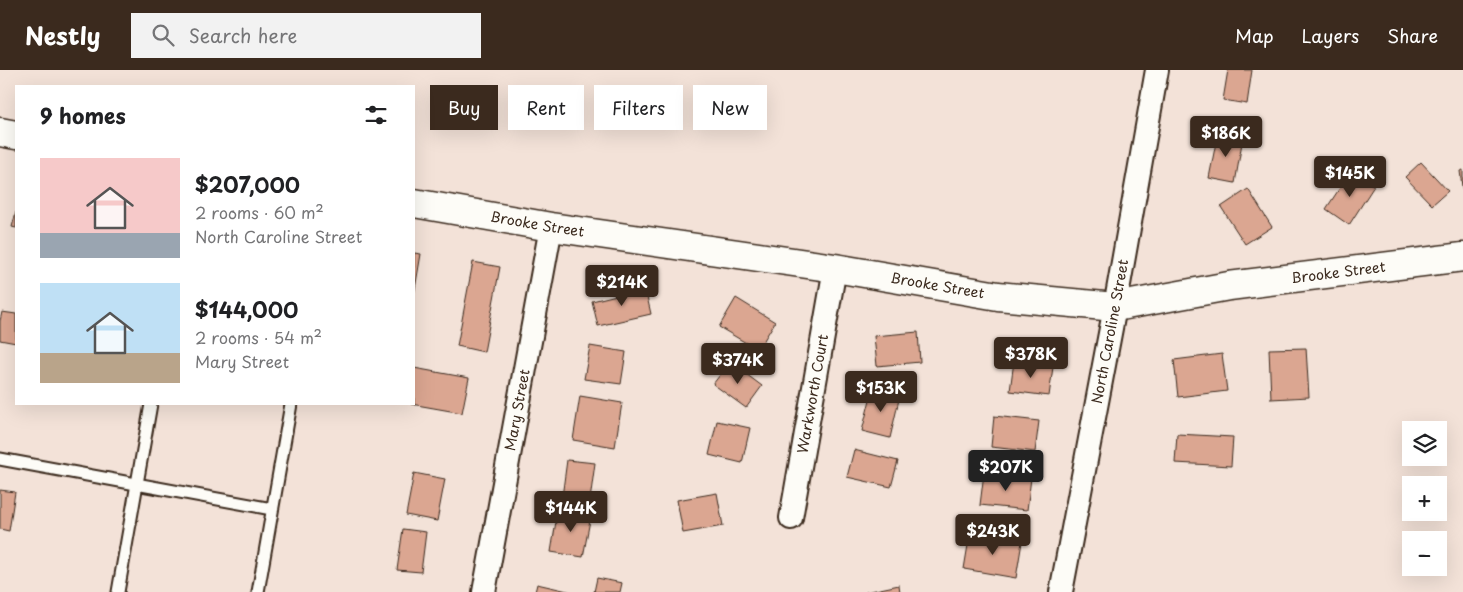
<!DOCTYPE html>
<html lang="en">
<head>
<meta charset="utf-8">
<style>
  :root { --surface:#fff; --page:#f2f2f2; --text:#202124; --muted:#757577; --accent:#3b2a1e }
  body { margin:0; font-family:"Playpen Sans",sans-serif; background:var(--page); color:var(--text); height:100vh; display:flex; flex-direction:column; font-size:19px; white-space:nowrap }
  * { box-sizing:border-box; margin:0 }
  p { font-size:16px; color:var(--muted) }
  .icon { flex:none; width:28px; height:28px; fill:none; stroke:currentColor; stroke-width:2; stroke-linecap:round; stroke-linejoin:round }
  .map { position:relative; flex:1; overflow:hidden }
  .side { position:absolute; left:15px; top:15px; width:400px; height:320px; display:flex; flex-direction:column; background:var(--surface); border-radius:0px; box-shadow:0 5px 20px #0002 }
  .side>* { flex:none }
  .hud { position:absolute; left:430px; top:15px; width:475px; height:45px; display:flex; gap:10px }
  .buttons { position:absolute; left:1402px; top:351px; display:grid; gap:10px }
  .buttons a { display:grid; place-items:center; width:45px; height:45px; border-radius:0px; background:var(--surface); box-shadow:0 5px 20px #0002; font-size:25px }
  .price { position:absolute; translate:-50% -42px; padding:0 11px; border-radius:5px; background:var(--accent); color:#fff; font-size:16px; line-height:32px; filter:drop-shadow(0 1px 2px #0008) }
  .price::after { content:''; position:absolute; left:50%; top:30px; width:15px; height:11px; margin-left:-8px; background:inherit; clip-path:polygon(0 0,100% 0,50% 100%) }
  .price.on { background:#222; color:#fff }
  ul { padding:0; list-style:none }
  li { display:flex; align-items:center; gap:15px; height:125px; padding:0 25px }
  li span { display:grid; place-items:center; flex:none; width:140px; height:100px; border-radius:0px; color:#555 }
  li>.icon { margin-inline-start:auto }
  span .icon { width:60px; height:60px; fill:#fffc; stroke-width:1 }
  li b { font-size:21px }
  h2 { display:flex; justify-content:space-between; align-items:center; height:60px; padding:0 25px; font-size:21px }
  .tag { padding:0 18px; border-radius:0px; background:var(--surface); box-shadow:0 5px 20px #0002; font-size:18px; line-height:45px }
  .tag.on { background:var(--accent); color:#fff }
  header { display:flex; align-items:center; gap:30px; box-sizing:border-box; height:70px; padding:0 25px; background:var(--accent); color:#fff }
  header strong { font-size:24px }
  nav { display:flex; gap:28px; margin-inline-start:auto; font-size:18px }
  .search { width:350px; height:45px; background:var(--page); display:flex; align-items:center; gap:12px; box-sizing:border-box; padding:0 18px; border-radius:0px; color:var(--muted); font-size:19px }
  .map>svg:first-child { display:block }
</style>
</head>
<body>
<header>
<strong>Nestly</strong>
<div class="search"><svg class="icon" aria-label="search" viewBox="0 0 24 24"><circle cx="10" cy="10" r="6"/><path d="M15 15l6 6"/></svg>Search here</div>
<nav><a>Map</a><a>Layers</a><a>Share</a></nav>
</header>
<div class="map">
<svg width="1463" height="522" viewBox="0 0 1463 522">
  <rect width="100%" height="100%" fill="#f3e2d8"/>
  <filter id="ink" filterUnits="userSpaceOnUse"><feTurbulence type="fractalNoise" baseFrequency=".02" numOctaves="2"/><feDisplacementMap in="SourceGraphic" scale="10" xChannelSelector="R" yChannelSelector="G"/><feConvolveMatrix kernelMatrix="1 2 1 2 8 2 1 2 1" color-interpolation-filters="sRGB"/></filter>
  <g filter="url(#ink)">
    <g fill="#dba691" stroke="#3b2a1e">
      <path d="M1228 0H1252L1247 34 1223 30Z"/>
      <path d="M1218 62 1243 67 1235 113 1209 108Z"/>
      <path d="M1421 92 1448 121 1432 135 1405 107Z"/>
      <path d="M1463 100V124L1460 101Z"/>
      <path d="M1351 101 1374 116 1349 155 1326 139Z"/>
      <path d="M1248 119 1272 157 1245 174 1221 137Z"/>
      <path d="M16 142V158L12 157Z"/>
      <path d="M414 183 421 184 414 225Z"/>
      <path d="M473 192 500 197 484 282 457 276Z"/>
      <path d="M645 218 651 244 598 256 592 231Z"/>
      <path d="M736 228 775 252 758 280 719 257Z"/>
      <path d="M2 242 16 244V273L0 270V251Z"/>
      <path d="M918 262 920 292 877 296 874 266Z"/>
      <path d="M590 276 626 282 621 314 584 309Z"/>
      <path d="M1306 278 1309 327 1271 329 1269 279Z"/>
      <path d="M1222 284 1227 321 1178 327 1174 290Z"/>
      <path d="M1014 291 1053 297 1049 326 1010 321Z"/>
      <path d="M730 292 762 316 746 338 713 314Z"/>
      <path d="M414 298 469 308 462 343 411 334H414Z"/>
      <path d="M873 318 900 325 890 368 862 361Z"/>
      <path d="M580 326 622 333 615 377 573 370Z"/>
      <path d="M994 346 1039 351 1035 382 991 377Z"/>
      <path d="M717 351 750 358 742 393 709 385Z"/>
      <path d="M1177 364 1233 367 1231 396 1175 393Z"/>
      <path d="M854 380 898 391 891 417 847 407Z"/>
      <path d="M567 390 595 393 590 430 562 427Z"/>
      <path d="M414 403 445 409 437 451 406 445Z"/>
      <path d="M984 403 1031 408 1027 440 980 435Z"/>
      <path d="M0 420 15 422 9 461 0 459Z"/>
      <path d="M717 423 723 456 683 463 677 430Z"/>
      <path d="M558 439 591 445 583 487 551 482Z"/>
      <path d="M403 459 426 462 421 502 397 500Z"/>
      <path d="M970 463 1022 472 1016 508 964 499Z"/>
      <path d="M597 508 622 513 620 522H594Z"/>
      <path d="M537 514 572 522H535Z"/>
      <path d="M899 515 900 522H866Z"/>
    </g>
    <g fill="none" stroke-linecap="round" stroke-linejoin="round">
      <g stroke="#3b2a1e" stroke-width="15">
        <g id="service">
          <path d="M0 389 272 439"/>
          <path d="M118 522 151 334"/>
          <path d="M258 522 291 334"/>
        </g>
      </g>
      <g stroke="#3b2a1e" stroke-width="26">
        <g id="minor">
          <path id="s1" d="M791 448 835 198"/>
          <path id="s2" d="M484 522 551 157"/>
          <path id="s3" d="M1061 522 1115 237 1157 0"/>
        </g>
      </g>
      <g stroke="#3b2a1e" stroke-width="31">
        <g id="tertiary">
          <path d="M0 62 16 65"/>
          <path id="s4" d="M414 133 551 157 835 198 998 226 1115 237 1229 216 1463 187"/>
        </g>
      </g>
      <use href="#service" stroke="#fdfcf7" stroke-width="11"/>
      <use href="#minor" stroke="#fdfcf7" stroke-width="22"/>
      <use href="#tertiary" stroke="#fdfcf7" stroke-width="28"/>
    </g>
  </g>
  <g text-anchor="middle" stroke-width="4" stroke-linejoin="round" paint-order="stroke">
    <g font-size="14" fill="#3b2a1e" stroke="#fdfcf7">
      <text dy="5" stroke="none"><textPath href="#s4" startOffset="125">Brooke Street</textPath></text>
      <text dy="5" stroke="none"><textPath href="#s4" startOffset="935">Brooke Street</textPath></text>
      <text dy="5" stroke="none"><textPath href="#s4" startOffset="530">Brooke Street</textPath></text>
      <text dy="5" stroke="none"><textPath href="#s3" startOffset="265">North Caroline Street</textPath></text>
      <text dy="5" stroke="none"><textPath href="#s1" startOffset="126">Warkworth Court</textPath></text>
      <text dy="5" stroke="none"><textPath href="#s2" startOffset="185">Mary Street</textPath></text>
    </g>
  </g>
</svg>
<div class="buttons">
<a><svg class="icon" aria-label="layers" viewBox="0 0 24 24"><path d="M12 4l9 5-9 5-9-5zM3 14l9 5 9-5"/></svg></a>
<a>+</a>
<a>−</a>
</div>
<b class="price" style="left:1226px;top:88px">$186K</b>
<b class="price" style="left:1350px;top:128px">$145K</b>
<b class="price" style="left:622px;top:237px">$214K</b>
<b class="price" style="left:1031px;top:309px">$378K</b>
<b class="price" style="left:738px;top:315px">$374K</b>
<b class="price" style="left:881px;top:343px">$153K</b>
<b class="price on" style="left:1006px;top:422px">$207K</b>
<b class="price" style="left:571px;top:463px">$144K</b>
<b class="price" style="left:993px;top:486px">$243K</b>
<div class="hud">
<a class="tag on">Buy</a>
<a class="tag">Rent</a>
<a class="tag">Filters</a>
<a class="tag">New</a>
</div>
<section class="side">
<h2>9 homes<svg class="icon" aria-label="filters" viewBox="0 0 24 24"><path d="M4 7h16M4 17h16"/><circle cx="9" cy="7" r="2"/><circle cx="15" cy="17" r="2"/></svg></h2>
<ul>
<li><span style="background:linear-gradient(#f6c9c9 75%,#9aa5b1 0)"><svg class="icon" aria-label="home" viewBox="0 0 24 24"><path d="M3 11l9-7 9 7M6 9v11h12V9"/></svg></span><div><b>$207,000</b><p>2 rooms · 60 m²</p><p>North Caroline Street</p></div></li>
<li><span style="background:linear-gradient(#bfe0f5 70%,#b9a48a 0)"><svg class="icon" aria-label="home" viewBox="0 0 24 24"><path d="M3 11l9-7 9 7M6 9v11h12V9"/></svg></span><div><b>$144,000</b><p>2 rooms · 54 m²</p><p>Mary Street</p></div></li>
</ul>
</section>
</div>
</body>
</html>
